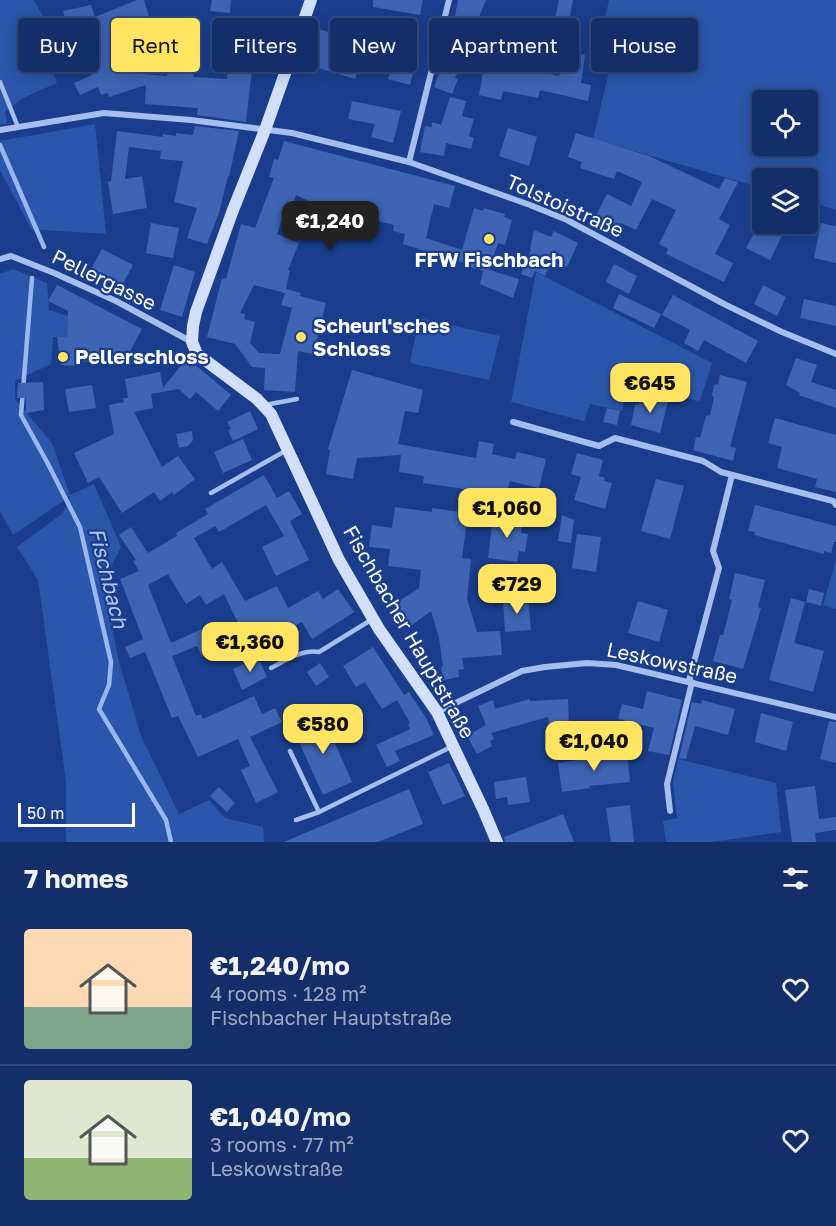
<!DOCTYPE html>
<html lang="en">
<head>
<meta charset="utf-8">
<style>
  :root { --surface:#142e6a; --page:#1d3670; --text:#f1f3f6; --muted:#9da8c1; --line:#334a7e; --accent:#ffe462 }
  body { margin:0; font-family:"Golos Text",sans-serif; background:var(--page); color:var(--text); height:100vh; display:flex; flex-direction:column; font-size:22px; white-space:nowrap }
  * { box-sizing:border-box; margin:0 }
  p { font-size:20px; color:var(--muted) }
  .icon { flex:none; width:33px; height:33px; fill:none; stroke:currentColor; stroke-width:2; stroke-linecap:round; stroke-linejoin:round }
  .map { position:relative; height:842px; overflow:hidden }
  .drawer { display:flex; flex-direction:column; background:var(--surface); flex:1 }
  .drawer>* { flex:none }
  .hud { position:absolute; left:18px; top:18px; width:801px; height:54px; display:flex; gap:12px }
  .tools { position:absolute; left:752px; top:90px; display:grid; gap:12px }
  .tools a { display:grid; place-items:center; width:66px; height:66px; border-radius:6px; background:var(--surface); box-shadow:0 3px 15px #0003,0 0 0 2px var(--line); font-size:30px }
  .scale { position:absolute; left:18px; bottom:15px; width:117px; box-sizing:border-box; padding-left:6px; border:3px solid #fff; border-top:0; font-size:16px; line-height:21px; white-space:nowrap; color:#fff; -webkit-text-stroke:4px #1a3e8d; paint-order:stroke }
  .price { position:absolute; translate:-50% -51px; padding:0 14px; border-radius:12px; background:var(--accent); color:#111; font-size:20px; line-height:39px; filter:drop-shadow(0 2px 3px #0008) }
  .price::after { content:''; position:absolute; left:50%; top:36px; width:18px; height:14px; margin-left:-9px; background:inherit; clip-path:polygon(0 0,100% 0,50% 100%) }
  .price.selected { background:#222; color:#fff }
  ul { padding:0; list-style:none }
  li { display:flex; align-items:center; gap:18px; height:150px; padding:0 24px }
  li+li { border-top:2px solid var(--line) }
  li span { display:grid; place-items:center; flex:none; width:168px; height:120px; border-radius:6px; color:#555 }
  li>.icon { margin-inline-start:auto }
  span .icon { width:72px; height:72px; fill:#fffc; stroke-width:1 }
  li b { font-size:26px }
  h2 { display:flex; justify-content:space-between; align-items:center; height:72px; padding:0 24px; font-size:26px }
  .tag { padding:0 21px; border-radius:6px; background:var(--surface); box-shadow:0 3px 15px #0003,0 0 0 2px var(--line); font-size:21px; line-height:54px }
  .tag.selected { background:var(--accent); color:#111 }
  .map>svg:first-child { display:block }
</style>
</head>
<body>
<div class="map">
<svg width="836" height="842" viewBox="0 0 836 842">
  <rect width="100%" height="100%" fill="#1a3e8d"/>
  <g fill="#2c56ab" fill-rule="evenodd">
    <path d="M0 0H34L47 24 57 64 52 69 57 83 25 97 5 111 7 124H0Z"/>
    <path d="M609 0H836V210L807 201V178H762V188L593 139 612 59 597 56ZM762 100H807V146H762Z"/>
    <path d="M95 124 106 234 31 229 0 170V141Z"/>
    <path d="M13 269 47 283 49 310 68 316 67 337H53L51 364 15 381V399L52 443 70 495 94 484 121 547 104 581 118 658 141 736 179 814 209 800 225 818 263 827 264 842H66V781L38 580 17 547 63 513 70 496 13 535 0 511V274Z"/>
    <path d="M536 272 712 363 700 401 628 386 622 411 590 404 584 421 511 402Z"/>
    <path d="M419 318 500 336 489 380 410 363Z"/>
    <path d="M836 560V609L823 605Z"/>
    <path d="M678 759 776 783 781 832 711 842H666L663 821 677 818 673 782Z"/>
  </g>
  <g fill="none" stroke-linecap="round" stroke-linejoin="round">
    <g stroke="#98b7f0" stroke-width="4.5">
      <path d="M0 145 44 247"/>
      <path d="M32 278 21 415 47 462 80 527 111 662 109 685 99 709 166 820 171 842"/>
    </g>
  </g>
  <g fill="#3e64b3" fill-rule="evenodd">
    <path d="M137 0H144L152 26 118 37 130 73 167 76 170 56 195 63 193 77 227 79 229 49 219 48 212 38 220 29 265 33 263 52 254 51 246 122 197 115 198 108 145 104 146 85 109 97 108 93 101 95 98 87 80 95 74 83 92 75 78 39 76 40 71 26 68 28 63 11 91 5 95 17Z"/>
    <path d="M212 0H231L230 13 210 11Z"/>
    <path d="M373 0H423L420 15 373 7Z"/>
    <path d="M458 0H486L476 24 454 21Z"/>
    <path d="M559 0H573L569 21 555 18Z"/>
    <path d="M388 17 404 23 400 38 414 41 411 55 417 57 410 85 388 79 391 70 386 68 390 53 366 45 355 79 298 62 310 26 328 32 332 20 384 37Z"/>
    <path d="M449 49 465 52 455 78 458 79 452 94 434 87Z"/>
    <path d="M564 51 585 55 581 83 591 85 588 101 540 90 538 98 503 91 501 100 479 95 486 57 513 63 512 66 559 76Z"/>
    <path d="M450 97 466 101 462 116 474 119 469 136 474 138 471 149 446 143 444 156 420 152 425 126 432 127V122L441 125Z"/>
    <path d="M352 101 401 111 393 143 371 137 375 124 348 119Z"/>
    <path d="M195 126 239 131 229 177 228 176 219 213 207 244 187 238 197 208 174 202 183 161 160 159 161 151 129 147 125 179 142 176 147 208 113 214 108 182 111 181 117 131 163 137V134L176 136V133L193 135Z"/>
    <path d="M508 128 537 137 529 166 499 156Z"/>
    <path d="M576 133 649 156 719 189 725 178 738 182 719 219 730 225 715 254 733 263 724 282 666 254 668 249 659 244 676 210 652 199 636 230 621 223 617 231 594 219 607 194 631 206 642 182 617 171 614 179 580 168 582 162 568 157Z"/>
    <path d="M284 141 455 186 449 208 434 204 426 238 462 250 474 208 483 211 484 208 505 214 504 217 512 220 505 245 498 243 489 270 519 279 513 298 480 284 483 271 463 265 464 263 403 244 405 234 393 231 394 225 358 216 357 224 296 195 290 212 285 210 277 234 299 243 288 270H290L286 289 301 293 300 296 326 303 313 354 298 351 295 392 264 390 265 368 252 367 235 344 207 337 222 278 226 279 241 224 255 228 274 178 269 177 274 159 278 160ZM254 285 285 293 281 305 292 308 280 354 259 353 250 343 255 322 244 319 245 314 240 313Z"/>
    <path d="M151 223 179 228 173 258 146 253Z"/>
    <path d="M821 223 836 226V263L814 258Z"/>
    <path d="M759 224H788L770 260 746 248Z"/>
    <path d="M534 230 551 237 554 231 578 243 567 267 552 260 545 276 535 271 532 278 521 274 531 250 530 249Z"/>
    <path d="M102 249 133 265 120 289 89 273Z"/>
    <path d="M614 264 637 276 629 294 606 282Z"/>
    <path d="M174 265 195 272 182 317 160 310Z"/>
    <path d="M57 285 142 329 128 355 93 353V362L75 361V366L61 365 57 337H67L68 311 48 301Z"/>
    <path d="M763 285 786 297 777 316 754 304Z"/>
    <path d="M619 294 661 314 654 328 613 308Z"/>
    <path d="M673 295 758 341 746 363 704 340 698 351 684 343 690 330 662 315Z"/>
    <path d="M804 299 836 306V326L800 318Z"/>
    <path d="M187 358 231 395 218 411 196 392 190 399 179 389 151 394 153 408 134 412 162 467 178 456 195 479 174 495 172 492 160 501 154 492 122 513 99 477 88 483 74 453 114 434 109 405 124 402 123 398H128L125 379 160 372 163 388Z"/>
    <path d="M796 358 817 365 811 382 836 390V408L799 395 800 393 786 385Z"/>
    <path d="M352 370 423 390 418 413 405 411 398 444 476 458 479 441 494 444 492 454 515 459 517 452 546 459 539 488 510 481 506 495 423 483 424 476 399 472 401 455 357 458 353 479 326 474 330 450 328 449Z"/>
    <path d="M720 375 747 382 730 447 736 448 733 461 693 450 696 437 700 438 706 416 710 415 714 398 712 395 714 385 718 384Z"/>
    <path d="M43 382 44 410 26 413V398H17L18 383Z"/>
    <path d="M92 385 96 408 69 412 65 389Z"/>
    <path d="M641 395 668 402 660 433 631 425 635 405 639 404Z"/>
    <path d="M607 408 620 411 617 425 603 422Z"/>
    <path d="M250 411 258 429 233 441 228 430 231 429 227 422Z"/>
    <path d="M775 418 836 435V492L815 487 817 479 777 468 782 447 768 443Z"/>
    <path d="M192 431 193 440 188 446 179 448 176 434Z"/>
    <path d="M243 439 252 460 223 473 214 452Z"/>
    <path d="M577 453 603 460 599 476 605 478 604 481 612 483 605 509 574 500 581 477 571 474Z"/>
    <path d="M264 475 277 498 289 491 302 514 290 521 309 560 276 576 262 547 284 536 266 505 219 532 215 526 194 538 212 569 222 562 245 601 277 586 288 608 318 591 323 599 338 589 354 612 312 639 302 622 280 633 284 654 267 658 253 628 243 633 224 594 206 605 200 595 186 604 168 574 148 585 171 643 211 625 221 648 202 657 197 646 172 656 196 716 201 714 203 719 254 696 262 714 275 708 282 722 250 737 278 792 256 803 241 770 250 766 238 739 198 757 178 716 172 718 145 652 130 658 125 647 143 639 120 579 139 571 133 561 136 560 119 535 131 527 148 553 177 536 176 533 208 514 205 509Z"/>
    <path d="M656 479 684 486 670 539 641 531Z"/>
    <path d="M755 505 836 526V542H834L831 553 824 551V554L754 535 755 532 748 531Z"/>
    <path d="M395 507 432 512V508L468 513 462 558 471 559 467 599 477 632 500 631 502 655 462 658 464 669 458 670 459 677 443 680 441 667 443 666 439 638 431 611 408 628 404 622 400 625 392 614 396 611 393 605 419 588 421 570 388 566 390 549 369 547 372 525 392 528Z"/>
    <path d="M562 515 574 520 571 543 558 541Z"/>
    <path d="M493 516 523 520 521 533 528 534 525 552 519 551 517 562 488 558Z"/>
    <path d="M577 534 601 537 596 572 572 568Z"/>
    <path d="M735 573 765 580 758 607 761 608 758 619 743 669 713 661 720 635H723L726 624 732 600 729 599Z"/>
    <path d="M809 589 824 593 821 606 806 602Z"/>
    <path d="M528 598 531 630 505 632 503 600Z"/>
    <path d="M791 598 805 602 794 643 824 651 813 692 769 680Z"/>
    <path d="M638 601 668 610 659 642 628 633Z"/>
    <path d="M373 647 404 695 409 692 426 718 434 735 395 751 400 761 387 767 376 745 410 729 408 724 410 723 397 700 382 709 365 682 356 687 343 666Z"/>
    <path d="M258 657 267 677 242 690 233 669Z"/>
    <path d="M320 663 329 677 316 686 307 672Z"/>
    <path d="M647 691 682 700 669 755 648 751 654 728 618 719 622 704 643 709Z"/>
    <path d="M529 699 530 701 568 699 569 727 549 728 548 717 491 733 494 739 490 741 492 746 477 754 467 736 486 725 478 706 493 700 495 709Z"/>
    <path d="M702 700 735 709 728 735 695 726 686 759 679 758 692 702 701 704Z"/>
    <path d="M761 713 793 722 786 751 755 742Z"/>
    <path d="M323 716 352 782 323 795 293 729Z"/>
    <path d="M829 721 836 722V763L820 759Z"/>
    <path d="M627 752 630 782 589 786 590 788 562 792 558 763Z"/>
    <path d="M449 763 465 796 443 805 428 772Z"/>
    <path d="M526 777 530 802 508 805 507 797 496 799 494 782Z"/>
    <path d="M815 786 819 819 836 817V830L815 833 816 842H792L785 790Z"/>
    <path d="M219 787 235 803 227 812 210 796Z"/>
    <path d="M409 789 423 824 378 842H284Z"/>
    <path d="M630 805 634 842H611L606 808Z"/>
    <path d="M563 814 574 842H505L504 837Z"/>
  </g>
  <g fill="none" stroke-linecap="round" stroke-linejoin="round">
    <g stroke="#a5beee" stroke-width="4.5">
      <path d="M442 27 497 54 548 64"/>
      <path d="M0 82 18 127"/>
      <path d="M265 405 297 399"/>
      <path d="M211 493 287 450"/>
      <path d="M271 668C286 660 303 649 319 652L371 620"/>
      <path d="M290 751 319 812"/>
      <path d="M296 820 319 812 451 747"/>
    </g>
    <g stroke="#a5beee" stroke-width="6">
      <path d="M0 130 104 113 191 120 292 133 409 162 530 205 567 220 726 305 782 332 836 354"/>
      <path d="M409 162 449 0"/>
      <path d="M0 259 11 256 54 273 116 301 192 342"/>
      <path d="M513 422 599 446 615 438 703 461 721 472 833 501 836 505"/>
      <path d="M689 681 719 568 713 551 732 475"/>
      <path d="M437 712 522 671 545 667 587 663 616 665 836 717"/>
      <path d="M670 811 667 784 692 682"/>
    </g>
    <path stroke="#d2dffa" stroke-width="12" d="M311 0 265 130 233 210 196 312 193 326 192 342 197 354 257 399 271 414 339 560 379 629 437 712 483 809 497 842"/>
  </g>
  <g fill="#ffe462" stroke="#1a3e8d" stroke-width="2">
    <circle cx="489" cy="239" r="6"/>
    <circle cx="301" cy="337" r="6"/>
    <circle cx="63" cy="357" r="6"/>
  </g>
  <g text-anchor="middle" stroke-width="4.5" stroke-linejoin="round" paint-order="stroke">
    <g font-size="20" fill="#fff" stroke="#1a3e8d">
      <text transform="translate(565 206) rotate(24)" y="7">Tolstoistraße</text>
      <text transform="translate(104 280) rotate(26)" y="7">Pellergasse</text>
      <text transform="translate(409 632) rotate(60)" y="7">Fischbacher Hauptstraße</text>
      <text transform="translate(672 663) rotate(12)" y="7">Leskowstraße</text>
    </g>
    <g font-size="20" font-weight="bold" fill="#fff" stroke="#1a3e8d" text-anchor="start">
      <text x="489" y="267" text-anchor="middle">FFW Fischbach</text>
      <text x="313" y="333">Scheurl'sches<tspan x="313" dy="23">Schloss</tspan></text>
      <text x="75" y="364">Pellerschloss</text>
    </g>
    <g font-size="21" font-style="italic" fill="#b1c8f5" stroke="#1a3e8d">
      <text transform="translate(108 578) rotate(76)" y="7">Fischbach</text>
    </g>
  </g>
</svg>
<div class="tools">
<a><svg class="icon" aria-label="locate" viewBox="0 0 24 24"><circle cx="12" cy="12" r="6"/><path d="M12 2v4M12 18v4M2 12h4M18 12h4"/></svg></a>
<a><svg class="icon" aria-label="layers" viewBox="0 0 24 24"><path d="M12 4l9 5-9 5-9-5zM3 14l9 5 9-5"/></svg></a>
</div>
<div class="scale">50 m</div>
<b class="price selected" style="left:330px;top:252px">€1,240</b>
<b class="price" style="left:650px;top:414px">€645</b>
<b class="price" style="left:507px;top:539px">€1,060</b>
<b class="price" style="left:517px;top:615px">€729</b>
<b class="price" style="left:250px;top:673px">€1,360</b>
<b class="price" style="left:323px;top:755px">€580</b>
<b class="price" style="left:594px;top:772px">€1,040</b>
<div class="hud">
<a class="tag">Buy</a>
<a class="tag selected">Rent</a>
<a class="tag">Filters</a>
<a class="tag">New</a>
<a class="tag">Apartment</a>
<a class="tag">House</a>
</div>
</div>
<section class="drawer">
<h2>7 homes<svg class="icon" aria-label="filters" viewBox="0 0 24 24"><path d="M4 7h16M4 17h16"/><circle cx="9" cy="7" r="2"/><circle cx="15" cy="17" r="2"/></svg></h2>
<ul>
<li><span style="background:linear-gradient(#ffd9b3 65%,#7fa58c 0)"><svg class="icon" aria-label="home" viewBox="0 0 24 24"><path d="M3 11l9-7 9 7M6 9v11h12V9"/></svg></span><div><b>€1,240/mo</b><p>4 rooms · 128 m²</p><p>Fischbacher Hauptstraße</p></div><svg class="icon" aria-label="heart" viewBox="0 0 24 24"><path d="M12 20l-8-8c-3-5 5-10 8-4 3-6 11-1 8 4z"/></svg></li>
<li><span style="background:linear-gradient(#dfe7d0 65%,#8fb573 0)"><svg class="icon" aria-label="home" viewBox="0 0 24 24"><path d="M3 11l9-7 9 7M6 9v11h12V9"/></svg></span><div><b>€1,040/mo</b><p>3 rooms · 77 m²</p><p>Leskowstraße</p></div><svg class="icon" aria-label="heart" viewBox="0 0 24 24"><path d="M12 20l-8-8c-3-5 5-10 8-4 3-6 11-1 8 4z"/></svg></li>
</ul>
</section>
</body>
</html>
